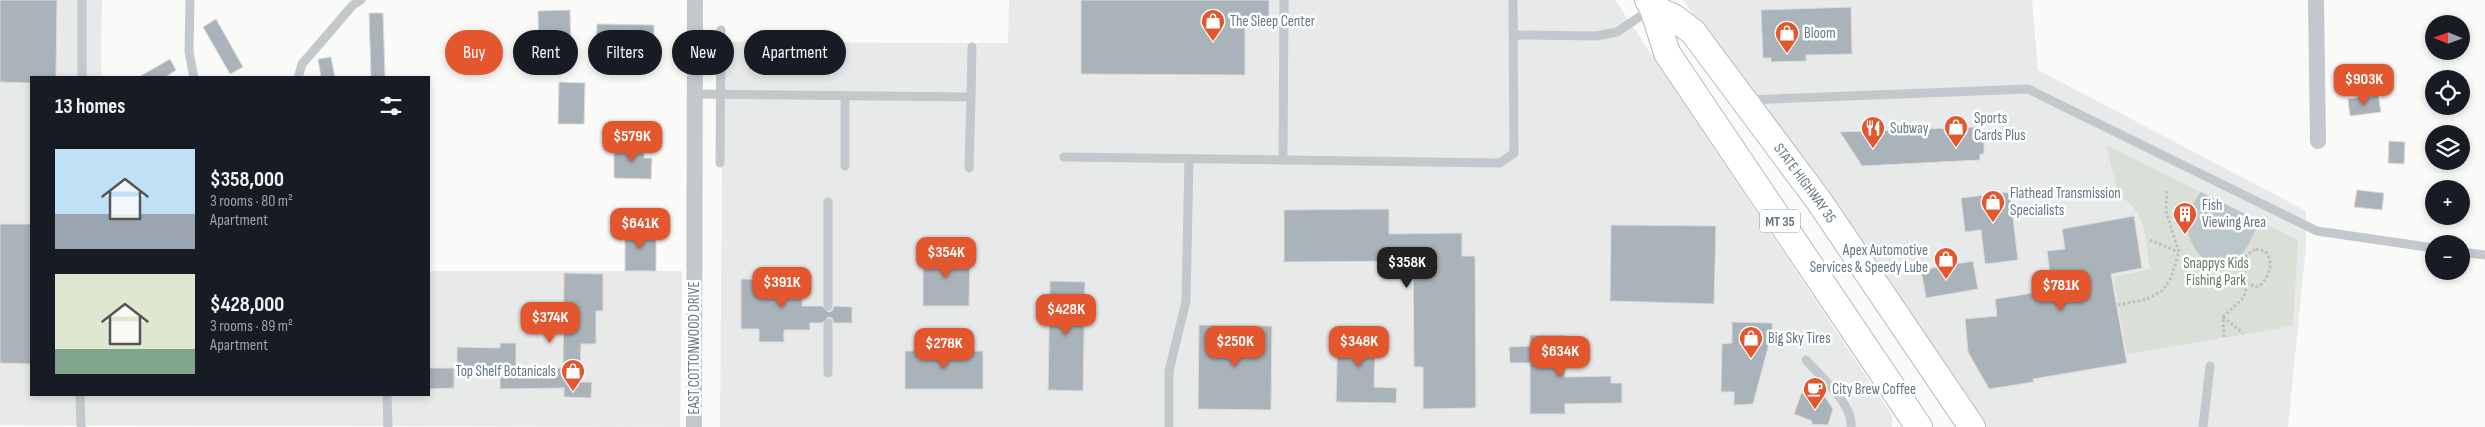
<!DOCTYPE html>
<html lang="en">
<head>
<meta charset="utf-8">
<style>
  :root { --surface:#171b24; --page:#242831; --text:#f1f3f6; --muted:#9ea1a6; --accent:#e4572e }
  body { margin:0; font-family:"Sofia Sans Condensed",sans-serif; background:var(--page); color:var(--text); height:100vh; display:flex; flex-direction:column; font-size:19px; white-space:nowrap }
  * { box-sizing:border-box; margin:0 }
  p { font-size:16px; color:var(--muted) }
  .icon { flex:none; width:28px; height:28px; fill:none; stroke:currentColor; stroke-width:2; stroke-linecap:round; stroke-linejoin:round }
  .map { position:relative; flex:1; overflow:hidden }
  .details { position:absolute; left:30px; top:76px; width:400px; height:320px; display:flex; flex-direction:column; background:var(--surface); border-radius:0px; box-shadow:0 2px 8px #0003 }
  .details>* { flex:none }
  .top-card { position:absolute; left:445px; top:30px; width:475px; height:45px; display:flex; gap:10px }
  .needle { width:32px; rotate:271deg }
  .buttons { position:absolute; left:2425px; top:15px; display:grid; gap:10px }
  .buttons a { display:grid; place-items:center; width:45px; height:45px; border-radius:50%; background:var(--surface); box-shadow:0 2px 8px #0003; font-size:25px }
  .price { position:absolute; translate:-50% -42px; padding:0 11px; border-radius:10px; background:var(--accent); color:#fff; font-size:16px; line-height:32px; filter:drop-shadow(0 1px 2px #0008) }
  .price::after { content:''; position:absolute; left:50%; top:30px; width:15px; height:11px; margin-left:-8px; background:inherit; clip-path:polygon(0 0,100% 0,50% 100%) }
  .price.active { background:#222; color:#fff }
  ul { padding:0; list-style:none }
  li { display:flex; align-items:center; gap:15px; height:125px; padding:0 25px }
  li span { display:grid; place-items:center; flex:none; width:140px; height:100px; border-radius:0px; color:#555 }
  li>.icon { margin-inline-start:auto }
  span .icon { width:60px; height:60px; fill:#fffc; stroke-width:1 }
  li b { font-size:21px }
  h2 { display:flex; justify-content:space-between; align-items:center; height:60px; padding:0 25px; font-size:21px }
  .tag { padding:0 18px; border-radius:22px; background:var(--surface); box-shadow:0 2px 8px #0003; font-size:18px; line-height:45px }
  .tag.active { background:var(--accent); color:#fff }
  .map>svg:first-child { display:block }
</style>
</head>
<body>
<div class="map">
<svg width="2485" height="427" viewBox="0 0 2485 427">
  <rect width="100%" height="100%" fill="#fafaf8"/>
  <g fill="#e8e9e9">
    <path d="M0 0H102L101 77 31 78V395H429V271H682L680 427 0 425Z"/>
    <path d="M1009 0H1615L1892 415V427H720L723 42 1008 43Z"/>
    <path d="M1683 0H2032L2038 70 2306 211V247L2288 427H1985Z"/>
  </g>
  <path fill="#dadfd7" d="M2106 145 2298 240 2293 326 2127 354 2113 277 2150 269C2144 235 2149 216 2118 194Z"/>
  <path fill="#bbc7cb" d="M2201 192 2259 221C2253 235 2246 254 2233 263 2210 277 2186 244 2187 223 2187 213 2195 199 2201 192Z"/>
  <g fill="#aab3b9" stroke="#dcdcda">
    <path d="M0 0H57L56 78H31V83L0 82Z"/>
    <path d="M1081 0H1269V20H1245V75L1081 74Z"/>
    <path d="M1851 7 1852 54 1806 55V61L1771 62V58H1763L1761 10Z"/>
    <path d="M570 10 571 67 539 68 538 11Z"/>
    <path d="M369 13H383L385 77H371Z"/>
    <path d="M216 19 243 67 230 74 203 27Z"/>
    <path d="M597 24 654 25V51L596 50Z"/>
    <path d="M331 57 335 78H321L318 59Z"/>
    <path d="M170 59 176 70 164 78H137Z"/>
    <path d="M559 82 585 83 584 124H558Z"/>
    <path d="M2378 95 2381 112 2350 116 2348 99Z"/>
    <path d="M1977 127V140H1984V154H1980V160L1862 166 1840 132Z"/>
    <path d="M2389 141 2405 142 2404 164 2388 163Z"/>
    <path d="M614 146H644V158H652L651 179 614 178Z"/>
    <path d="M2357 190 2384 193 2382 210 2354 207Z"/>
    <path d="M2010 192 2018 260 1985 264 1981 230 1965 232 1961 198Z"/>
    <path d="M1389 209V234L1462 233V256H1475L1476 408 1423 409V367H1414L1413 261 1284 262V210Z"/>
    <path d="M2134 216 2142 268 2111 274 2127 363 2033 379 2034 382 1989 389 1968 352 1965 319 1997 316 1995 299 2052 290 2047 251 2065 249 2062 229Z"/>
    <path d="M0 224H31V364L0 363Z"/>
    <path d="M1611 225 1716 226 1714 304 1610 301Z"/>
    <rect x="625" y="230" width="31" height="41"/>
    <path d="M923 253H970L969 306H923Z"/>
    <path d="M1973 261 1978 289 1926 298 1921 270Z"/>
    <path d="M564 273 603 274V311H596V344H581L580 382H592L591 398 564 397V388L500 389V369L457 368V347L500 348V343H516V369L563 368Z"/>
    <path d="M741 279 803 280 802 306H822L828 312 832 311 834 306 852 307V323H834L832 318 828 317 822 323H810V330H784V342H759V329H741Z"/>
    <path d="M1050 281 1085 282 1083 391 1048 390Z"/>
    <path d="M1732 322 1772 323 1773 344H1769L1753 404 1734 405V392H1721L1722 344 1732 343Z"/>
    <path d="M1199 325 1272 326 1271 410 1198 409Z"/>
    <path d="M1338 326 1376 327 1374 387 1397 388 1396 403 1336 402Z"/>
    <path d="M1530 335H1565V377L1611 376V383H1622V403L1565 404V414H1530V363H1510L1509 347 1530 346Z"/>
    <rect x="905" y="351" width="78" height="38"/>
    <path d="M429 368H454V388L429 389Z"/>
    <path d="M1817 385 1833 409 1828 425 1811 424 1812 421 1794 414 1801 394Z"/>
  </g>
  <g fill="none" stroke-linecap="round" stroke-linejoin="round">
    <g stroke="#b5babe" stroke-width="28">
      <g id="primary">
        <path d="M1648 0 1653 8 1667 53 1919 427"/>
        <path id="s1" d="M1653 8 1673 17 1693 32 1819 201 1972 427"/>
      </g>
    </g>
    <g stroke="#bbbfc2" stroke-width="3" stroke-dasharray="2.5 2.5" stroke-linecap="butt">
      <path d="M2150 240 2178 252"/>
      <path d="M2256 249 2265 251C2275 263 2269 278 2258 287L2247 284C2239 270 2240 257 2256 249Z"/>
      <path d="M2118 305 2147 299 2162 291 2171 278 2179 252 2166 211 2167 190"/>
      <path d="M2223 317 2244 297 2247 284"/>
      <path d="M2224 337 2223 317 2243 333"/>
    </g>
    <g stroke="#c3c8cc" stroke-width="9">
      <path d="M190 0 189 52 194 78"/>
      <path d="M1514 35 1596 36 1617 32 1651 9"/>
      <path d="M82 78V0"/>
      <path d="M298 78 302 64 353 5 361 0"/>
      <path d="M694 94 971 97 969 168"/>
      <path d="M971 97 972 47"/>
      <path d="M1749 100 2028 89 2317 231 2434 248"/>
      <path d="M1064 157 1500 163 1514 153 1513 0"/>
      <path d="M1283 160 1284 0"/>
      <path d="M720 163 721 30"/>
      <path d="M845 166V96"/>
      <path d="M2461 252 2485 255"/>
      <path d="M828 306V202"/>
      <path d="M828 323V373"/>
      <path d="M1806 360C1820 376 1854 405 1851 427"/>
      <path d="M80 395 81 427"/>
      <path d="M387 395 388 427"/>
      <path d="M1169 427V371L1186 301 1189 159"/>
      <path d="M2203 427 2210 366"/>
    </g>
    <g stroke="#c3c8cc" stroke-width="16">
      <path d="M2316 0 2318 141"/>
      <path d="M694 427 695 0"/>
    </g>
    <use href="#primary" stroke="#fff" stroke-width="26"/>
  </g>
  <defs>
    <g id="shop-pin" transform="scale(1.25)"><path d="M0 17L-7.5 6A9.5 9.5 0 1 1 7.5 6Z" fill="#e4572e" stroke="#fff"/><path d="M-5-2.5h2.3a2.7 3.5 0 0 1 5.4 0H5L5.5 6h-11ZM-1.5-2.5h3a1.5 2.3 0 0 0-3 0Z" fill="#fff"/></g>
    <g id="restaurant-pin" transform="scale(1.25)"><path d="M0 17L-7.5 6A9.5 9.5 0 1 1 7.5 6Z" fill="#e4572e" stroke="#fff"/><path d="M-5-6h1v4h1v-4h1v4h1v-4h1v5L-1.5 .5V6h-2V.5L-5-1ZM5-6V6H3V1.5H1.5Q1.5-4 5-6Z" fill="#fff"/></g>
    <g id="building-pin" transform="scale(1.25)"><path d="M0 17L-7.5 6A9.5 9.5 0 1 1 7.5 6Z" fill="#e4572e" stroke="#fff"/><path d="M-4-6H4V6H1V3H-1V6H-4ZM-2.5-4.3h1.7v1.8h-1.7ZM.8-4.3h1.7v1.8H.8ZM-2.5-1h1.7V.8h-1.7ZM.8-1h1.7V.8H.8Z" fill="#fff"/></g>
    <g id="cafe-pin" transform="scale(1.25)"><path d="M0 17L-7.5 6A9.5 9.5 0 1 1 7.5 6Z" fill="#e4572e" stroke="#fff"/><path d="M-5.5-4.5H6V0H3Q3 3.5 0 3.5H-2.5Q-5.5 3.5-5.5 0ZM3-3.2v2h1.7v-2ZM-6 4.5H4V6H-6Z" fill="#fff"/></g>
  </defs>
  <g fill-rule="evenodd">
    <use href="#shop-pin" x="1213" y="21"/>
    <use href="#shop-pin" x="1787" y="33"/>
    <use href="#shop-pin" x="1956" y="127"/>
    <use href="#restaurant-pin" x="1873" y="128"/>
    <use href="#shop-pin" x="1993" y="202"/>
    <use href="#building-pin" x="2185" y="214"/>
    <use href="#shop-pin" x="1946" y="259"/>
    <use href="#shop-pin" x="1751" y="338"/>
    <use href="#shop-pin" x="573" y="371"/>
    <use href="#cafe-pin" x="1815" y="389"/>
  </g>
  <g text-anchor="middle" stroke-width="5" stroke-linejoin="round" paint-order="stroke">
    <rect fill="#fff" stroke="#939fa8" stroke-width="1" x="1760" y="209.5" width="40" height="23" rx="4"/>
    <g font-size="14" font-weight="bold" fill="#657683">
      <text x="1780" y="226">MT 35</text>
    </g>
    <g font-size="15" fill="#657683" stroke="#fff" text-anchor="start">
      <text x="1230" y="26">The Sleep Center</text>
      <text x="1804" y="38">Bloom</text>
      <text x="1974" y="123">Sports<tspan x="1974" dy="17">Cards Plus</tspan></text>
      <text x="1890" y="133">Subway</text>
      <text x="2010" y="198">Flathead Transmission<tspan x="2010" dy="17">Specialists</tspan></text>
      <text x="2202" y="210">Fish<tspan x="2202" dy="17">Viewing Area</tspan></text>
      <text x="1928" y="255" text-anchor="end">Apex Automotive<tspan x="1928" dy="17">Services &amp; Speedy Lube</tspan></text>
      <text x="1768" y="343">Big Sky Tires</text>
      <text x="556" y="376" text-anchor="end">Top Shelf Botanicals</text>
      <text x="1832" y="394">City Brew Coffee</text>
    </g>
    <g font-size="15" fill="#657683" stroke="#fff">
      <text dy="5" stroke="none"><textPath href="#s1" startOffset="235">STATE HIGHWAY 35</textPath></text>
      <text transform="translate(694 348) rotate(-90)" y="5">EAST COTTONWOOD DRIVE</text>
    </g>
    <g font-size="15" fill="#687a64" stroke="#fff">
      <text x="2216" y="268">Snappys Kids<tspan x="2216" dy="17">Fishing Park</tspan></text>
    </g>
  </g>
</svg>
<div class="buttons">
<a><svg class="needle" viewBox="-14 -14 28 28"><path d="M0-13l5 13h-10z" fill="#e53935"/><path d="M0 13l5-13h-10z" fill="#9ea1a6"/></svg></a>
<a><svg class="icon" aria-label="locate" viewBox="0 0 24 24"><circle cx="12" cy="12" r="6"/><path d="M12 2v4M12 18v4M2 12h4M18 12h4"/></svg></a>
<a><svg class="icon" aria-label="layers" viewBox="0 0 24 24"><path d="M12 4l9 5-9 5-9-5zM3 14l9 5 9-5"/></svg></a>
<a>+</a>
<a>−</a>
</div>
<b class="price" style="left:2364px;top:106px">$903K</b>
<b class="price" style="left:632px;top:163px">$579K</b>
<b class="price" style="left:640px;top:250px">$641K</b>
<b class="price" style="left:946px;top:279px">$354K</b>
<b class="price active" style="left:1407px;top:289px">$358K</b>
<b class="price" style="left:782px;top:309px">$391K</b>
<b class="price" style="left:2061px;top:312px">$781K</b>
<b class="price" style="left:1066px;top:336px">$428K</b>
<b class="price" style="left:550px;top:344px">$374K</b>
<b class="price" style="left:1235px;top:368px">$250K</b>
<b class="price" style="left:1359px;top:368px">$348K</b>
<b class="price" style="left:944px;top:370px">$278K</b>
<b class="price" style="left:1560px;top:378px">$634K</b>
<div class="top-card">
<a class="tag active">Buy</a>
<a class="tag">Rent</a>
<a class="tag">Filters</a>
<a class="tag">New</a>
<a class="tag">Apartment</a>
</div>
<section class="details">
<h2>13 homes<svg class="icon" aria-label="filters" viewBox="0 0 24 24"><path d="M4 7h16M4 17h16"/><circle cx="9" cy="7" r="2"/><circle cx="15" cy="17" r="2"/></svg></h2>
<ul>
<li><span style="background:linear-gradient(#bfe0f5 65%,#9aa5b1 0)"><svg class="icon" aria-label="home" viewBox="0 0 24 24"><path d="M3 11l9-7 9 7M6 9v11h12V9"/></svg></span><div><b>$358,000</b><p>3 rooms · 80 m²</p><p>Apartment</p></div></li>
<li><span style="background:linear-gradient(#dfe7d0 75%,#7fa58c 0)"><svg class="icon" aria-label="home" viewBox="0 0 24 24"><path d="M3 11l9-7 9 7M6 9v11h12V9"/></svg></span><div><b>$428,000</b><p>3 rooms · 89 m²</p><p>Apartment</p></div></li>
</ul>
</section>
</div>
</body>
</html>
